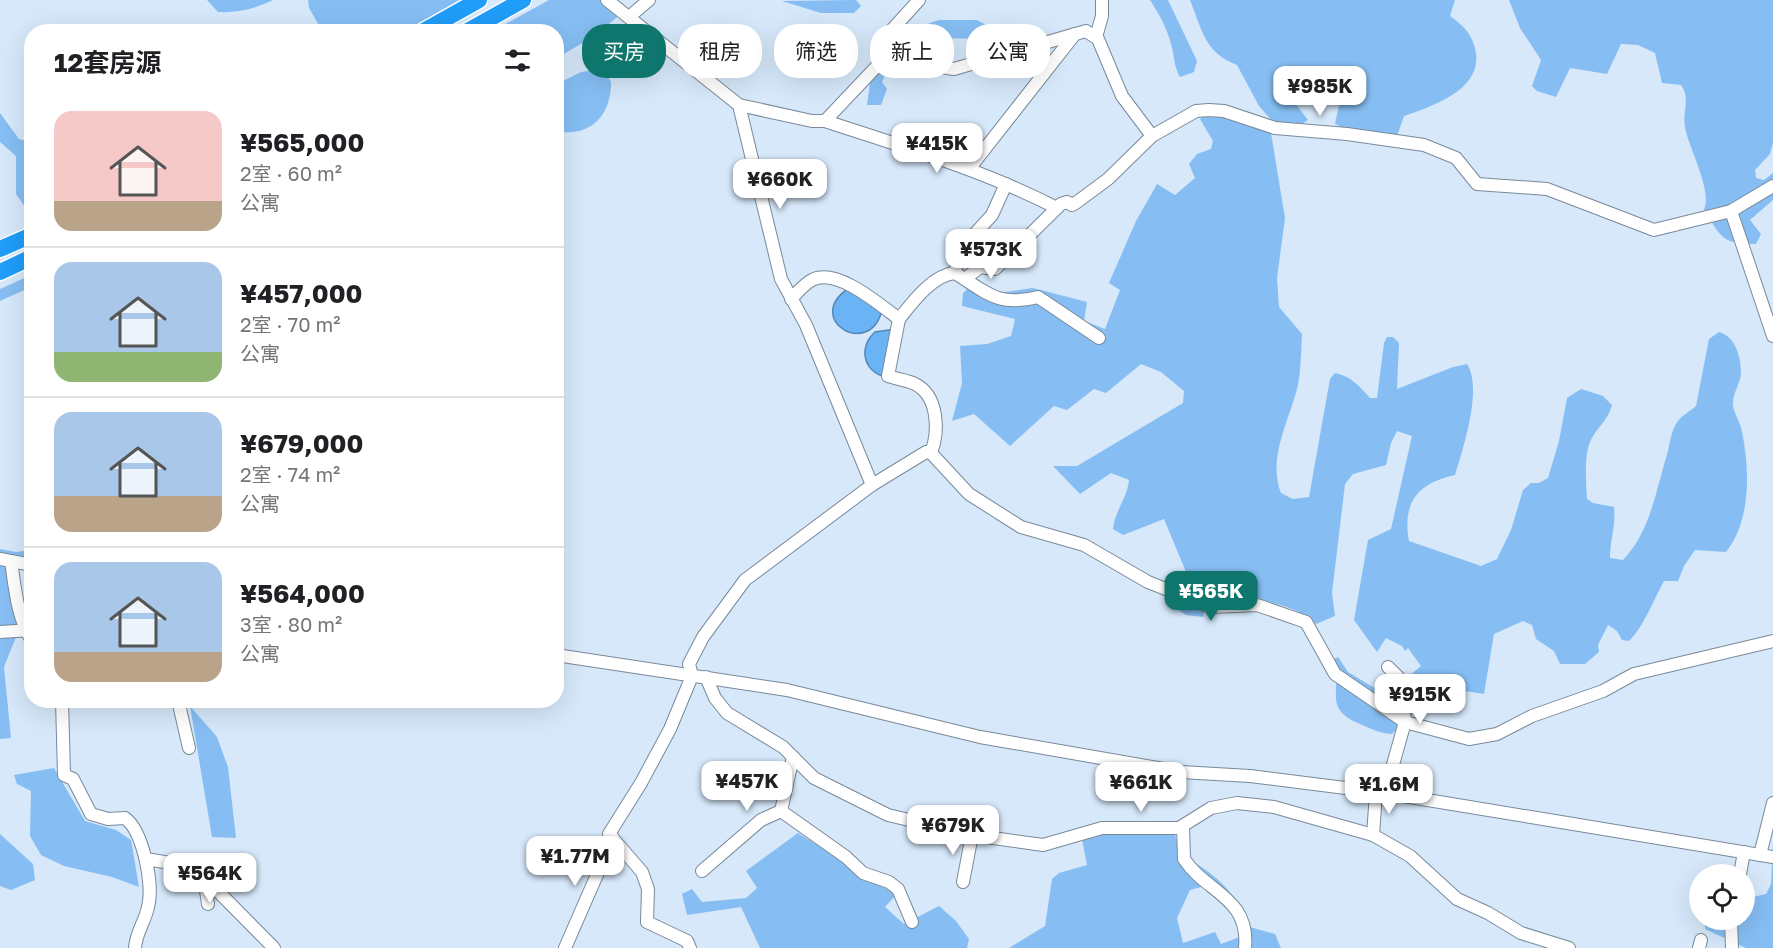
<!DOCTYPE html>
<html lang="zh">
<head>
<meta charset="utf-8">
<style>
  :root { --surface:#fff; --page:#f2f2f2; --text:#202124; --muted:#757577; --line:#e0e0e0; --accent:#0f766e }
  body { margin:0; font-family:"Golos Text","Noto Sans SC",sans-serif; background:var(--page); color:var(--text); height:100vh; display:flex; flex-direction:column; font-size:22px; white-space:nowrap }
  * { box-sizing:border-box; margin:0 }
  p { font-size:20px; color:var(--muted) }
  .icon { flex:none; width:33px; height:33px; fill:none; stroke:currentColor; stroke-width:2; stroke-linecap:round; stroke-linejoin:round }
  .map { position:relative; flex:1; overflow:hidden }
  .side { position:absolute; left:24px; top:24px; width:540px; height:684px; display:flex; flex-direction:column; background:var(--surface); border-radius:24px; box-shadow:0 6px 24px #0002 }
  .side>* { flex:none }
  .top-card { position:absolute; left:582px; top:24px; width:570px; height:54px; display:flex; gap:12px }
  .buttons { position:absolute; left:1689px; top:864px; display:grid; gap:12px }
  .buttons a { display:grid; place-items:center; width:66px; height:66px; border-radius:50%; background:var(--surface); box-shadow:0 6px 24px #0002; font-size:30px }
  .price { position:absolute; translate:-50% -51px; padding:0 14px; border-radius:12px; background:#fff; color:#222; font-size:20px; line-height:39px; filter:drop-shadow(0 2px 3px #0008) }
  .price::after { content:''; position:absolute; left:50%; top:36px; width:18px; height:14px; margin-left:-9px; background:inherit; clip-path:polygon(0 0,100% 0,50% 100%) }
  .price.current { background:var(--accent); color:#fff }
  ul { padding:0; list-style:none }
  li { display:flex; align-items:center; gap:18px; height:150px; padding:0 30px }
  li+li { border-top:2px solid var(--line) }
  li span { display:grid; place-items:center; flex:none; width:168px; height:120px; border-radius:18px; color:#555 }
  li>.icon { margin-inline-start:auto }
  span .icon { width:72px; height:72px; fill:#fffc; stroke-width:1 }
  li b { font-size:26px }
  h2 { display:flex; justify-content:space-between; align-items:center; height:72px; padding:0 30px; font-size:26px }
  .pill { padding:0 21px; border-radius:24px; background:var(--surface); box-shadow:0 6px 24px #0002; font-size:21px; line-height:54px }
  .pill.current { background:var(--accent); color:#fff }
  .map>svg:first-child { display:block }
</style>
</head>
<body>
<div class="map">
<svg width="1773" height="948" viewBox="0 0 1773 948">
  <rect width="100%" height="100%" fill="#d6e8fa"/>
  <g fill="#86bef3">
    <path d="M207 0H273C254 9 239 13 218 12Z"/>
    <path d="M308 0H464L407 32 327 31 321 29 309 8Z"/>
    <path d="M549 0H601L600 2 617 17 596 35 557 58 556 32 493 31Z"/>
    <path d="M856 0 861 6 854 13H821L782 1Z"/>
    <path d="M1150 0H1168L1197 61 1194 72 1180 77C1173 64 1175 57 1171 44 1167 28 1159 14 1150 0Z"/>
    <path d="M1190 0H1455L1450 16C1464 26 1473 35 1476 53 1481 90 1433 106 1404 116L1397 136 1345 129 1335 124 1341 96 1326 86 1301 83 1279 73V82L1308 120 1302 124 1273 122 1259 106 1237 65C1205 53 1202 30 1190 0Z"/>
    <path d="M1509 0H1773V143L1770 154 1755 170 1756 178 1764 180 1773 173V200L1750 220 1761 234 1756 244C1721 243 1722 239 1704 209 1713 192 1688 146 1685 127 1682 111 1691 99 1681 85L1662 83 1655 53 1638 45 1621 44 1607 74 1570 68 1556 97 1537 91 1532 86 1541 60 1520 28Z"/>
    <path d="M939 20H977L990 27 994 39 924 38 916 57 895 52 882 82 887 89 881 105H867L874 54 885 30C908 43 916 26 939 20Z"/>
    <path d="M596 70 605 72 611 82C611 113 594 135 561 132L557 127V84L581 72Z"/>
    <path d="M0 113 19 139 31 142V216L16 194V156L0 142Z"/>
    <path d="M1206 114 1237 120 1271 133 1285 218 1277 278 1279 307 1302 334C1301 351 1301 369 1298 385 1290 419 1267 458 1281 493L1293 499 1309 497 1330 379 1335 373C1351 376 1359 386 1370 398H1377L1384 343 1387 337H1393L1399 343 1397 389 1453 367 1467 364C1483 388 1463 449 1455 475 1418 483 1402 502 1409 541L1481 566 1497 559 1511 530 1523 490 1531 483H1539L1548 478 1559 441 1567 398 1581 389 1603 396 1612 405C1608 421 1596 428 1590 442 1584 457 1586 482 1587 499L1593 503 1614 507C1616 525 1610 541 1610 558L1623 560C1651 531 1656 489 1668 451 1670 442 1672 428 1678 421 1682 415 1691 411 1696 406L1709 339 1719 332C1736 337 1741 357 1741 374 1740 384 1732 395 1733 405 1734 414 1741 423 1742 432 1750 470 1751 521 1726 552L1695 550 1684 566 1678 581H1664C1654 599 1643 628 1629 641L1622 640 1617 631 1608 625 1598 645 1599 652 1585 664H1560L1554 651 1536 639 1532 625 1523 621 1494 634 1484 694 1428 685 1424 710 1415 711 1392 734C1379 733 1371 729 1360 724 1320 707 1345 690 1332 660L1338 657 1348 672 1386 695 1421 666 1408 648 1405 651 1402 646 1386 638 1377 652 1354 620 1368 540 1391 529 1412 436 1397 431 1391 443 1386 465 1353 474 1345 484 1332 593 1335 616 1316 624C1309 619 1301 612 1292 609 1262 597 1255 607 1241 572L1223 574 1210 587 1203 617 1186 615 1165 601 1173 586 1186 572 1164 519 1123 535 1113 529C1115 510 1127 499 1129 480L1111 473 1080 494 1053 466H1077L1183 403 1184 391 1161 372 1141 364 1106 393 1094 389 1067 410 1054 406 1010 446 974 414 952 421 962 383 960 346 987 344 1011 336 1015 319 962 306 963 293 978 279 998 293 1033 288 1087 302 1084 321 1105 329 1120 290 1109 283 1136 221 1157 184 1175 195 1195 178 1189 164 1197 154 1211 149 1213 141 1200 119Z"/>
    <path d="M31 275V287L0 301V289Z"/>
    <path d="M0 549 16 552 31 550V560L0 554Z"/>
    <path d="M0 564 7 565 16 607V637L4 667 11 738 0 739Z"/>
    <path d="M190 706 217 737 228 767 236 838 212 837Z"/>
    <path d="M54 768 85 821 116 830 131 840 139 887 112 877 64 866 41 855 30 836 31 791 17 784 14 775Z"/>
    <path d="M1097 832 1175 834 1180 854C1203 867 1225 881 1239 905L1205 886 1190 890 1177 918 1183 943 1215 932 1221 944 1248 934 1246 926 1275 934 1281 948H1009L1045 926 1052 879 1059 873 1087 865 1082 839Z"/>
    <path d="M798 833 896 895 885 907 904 924 939 906 956 921 969 939 967 948H760L741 907 687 915 682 894 692 889 702 902 746 898 757 888 746 871Z"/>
    <path d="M0 834 33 864 35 880 11 890 0 886Z"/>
    <path d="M1773 843V948H1746L1705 929V920H1744L1745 899 1766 894 1771 884Z"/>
  </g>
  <g fill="#6ab3f4" stroke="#5388b7" stroke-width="1.5">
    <path d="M849 288 882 310C870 360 802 319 849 288Z"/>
    <path d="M896 329 886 377C863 372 858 347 875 332Z"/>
  </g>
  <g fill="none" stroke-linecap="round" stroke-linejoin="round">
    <g stroke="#798999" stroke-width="14">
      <g id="minor">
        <path d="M607 0 739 105 781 279 806 325 872 485"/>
        <path d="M629 17 649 0"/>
        <path d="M1096 37 1102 16V0"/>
        <path d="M880 58 954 69 1086 31 1098 39 1122 96 1152 136"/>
        <path d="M739 105 812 121H825L877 66 889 33 919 0"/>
        <path d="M825 121C904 147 983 170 1057 208"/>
        <path d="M969 169 1075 34"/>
        <path d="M1731 211 1773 336"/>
        <path d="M955 273 960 250 992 215 1006 184"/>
        <path d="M965 279 980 267 995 269 1061 204 1067 202 1072 205 1077 202 1108 179 1152 136 1196 111 1209 110 1224 111 1275 128 1347 134 1424 145 1456 158 1477 184 1547 189 1654 230 1731 211 1773 186"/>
        <path d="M791 299C797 293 804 284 812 280 837 267 880 305 899 319L888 376C896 379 907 380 915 384 939 396 939 432 931 453"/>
        <path d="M899 319C912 303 932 275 955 273 987 293 998 307 1038 297L1099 338"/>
        <path d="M0 559 32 565"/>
        <path d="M11 561C15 588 17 617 32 641"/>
        <path d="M0 632 32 630"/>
        <path d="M556 655 787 690 980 737 1181 772 1250 776 1385 793 1773 857"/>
        <path d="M706 677 715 698 727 713 783 747 814 778 888 815 972 835 1043 845 1102 828H1179L1211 808 1237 803 1274 807 1373 835 1410 856 1457 899 1488 913 1521 933 1569 948"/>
        <path d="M62 700 64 775 73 779 91 814 108 819 125 818C143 831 154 885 148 907 145 922 136 932 135 948"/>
        <path d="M178 700 189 748"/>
        <path d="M1385 793 1405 722 1401 680 1388 667"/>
        <path d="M781 811 846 857 863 873 889 882 898 889 912 922"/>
        <path d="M1183 826 1184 859C1206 893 1250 897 1245 948"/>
        <path d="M1373 835 1376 793"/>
        <path d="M1760 855 1773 803"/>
        <path d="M146 859 194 867 274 948"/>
        <path d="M702 871 761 820 781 811 793 757"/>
        <path d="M1740 874 1744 852"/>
        <path d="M204 877 208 904"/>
        <path d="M963 882 972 835"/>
        <path d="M1731 920 1732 948"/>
        <path d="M565 948 613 838"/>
        <path d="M690 948 687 941 647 922 648 889 642 872 609 834 641 783 670 729 692 676 689 664 703 637 745 580 872 485 926 452 931 453 969 494 1021 527 1084 545 1148 582 1211 607 1257 605 1306 622 1335 674 1405 722 1469 739 1497 734 1532 716 1603 691 1634 674 1773 641"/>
        <path d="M1699 948 1701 940"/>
      </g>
    </g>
    <g stroke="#fff" stroke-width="19">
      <g id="highway">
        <path d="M422 32 479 0"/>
        <path d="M466 32 523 0"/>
        <path d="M0 249 32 235"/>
        <path d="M0 272 32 257"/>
      </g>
    </g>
    <use href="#minor" stroke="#fff" stroke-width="12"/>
    <use href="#highway" stroke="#1f9df9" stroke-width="16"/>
  </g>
</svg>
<div class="buttons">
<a><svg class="icon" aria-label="locate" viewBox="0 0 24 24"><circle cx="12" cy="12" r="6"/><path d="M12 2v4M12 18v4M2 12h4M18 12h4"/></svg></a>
</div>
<b class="price" style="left:1320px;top:117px">¥985K</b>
<b class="price" style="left:937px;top:174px">¥415K</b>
<b class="price" style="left:780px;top:210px">¥660K</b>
<b class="price" style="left:991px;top:280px">¥573K</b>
<b class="price current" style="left:1211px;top:622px">¥565K</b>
<b class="price" style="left:1420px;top:725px">¥915K</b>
<b class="price" style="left:747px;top:812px">¥457K</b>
<b class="price" style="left:1141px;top:813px">¥661K</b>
<b class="price" style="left:1389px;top:815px">¥1.6M</b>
<b class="price" style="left:953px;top:856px">¥679K</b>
<b class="price" style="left:575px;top:887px">¥1.77M</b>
<b class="price" style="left:210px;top:904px">¥564K</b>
<div class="top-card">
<a class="pill current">买房</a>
<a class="pill">租房</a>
<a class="pill">筛选</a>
<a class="pill">新上</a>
<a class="pill">公寓</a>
</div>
<section class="side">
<h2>12套房源<svg class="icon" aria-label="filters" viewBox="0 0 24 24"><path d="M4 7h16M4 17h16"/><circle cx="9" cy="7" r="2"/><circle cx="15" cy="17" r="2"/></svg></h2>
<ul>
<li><span style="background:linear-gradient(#f6c9c9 75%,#b9a48a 0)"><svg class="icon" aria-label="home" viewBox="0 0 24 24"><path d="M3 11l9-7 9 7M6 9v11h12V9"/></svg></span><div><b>¥565,000</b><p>2室 · 60 m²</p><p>公寓</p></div></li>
<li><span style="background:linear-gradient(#a9c7e8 75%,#8fb573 0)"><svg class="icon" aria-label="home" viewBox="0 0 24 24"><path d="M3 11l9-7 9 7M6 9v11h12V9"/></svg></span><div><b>¥457,000</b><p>2室 · 70 m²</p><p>公寓</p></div></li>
<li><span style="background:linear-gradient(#a9c7e8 70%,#b9a48a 0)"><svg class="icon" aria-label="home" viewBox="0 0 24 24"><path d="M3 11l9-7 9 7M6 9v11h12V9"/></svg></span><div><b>¥679,000</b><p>2室 · 74 m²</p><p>公寓</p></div></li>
<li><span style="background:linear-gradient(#a9c7e8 75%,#b9a48a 0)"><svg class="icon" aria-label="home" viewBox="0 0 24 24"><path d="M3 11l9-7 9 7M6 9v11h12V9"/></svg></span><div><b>¥564,000</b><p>3室 · 80 m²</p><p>公寓</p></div></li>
</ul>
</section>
</div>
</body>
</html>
